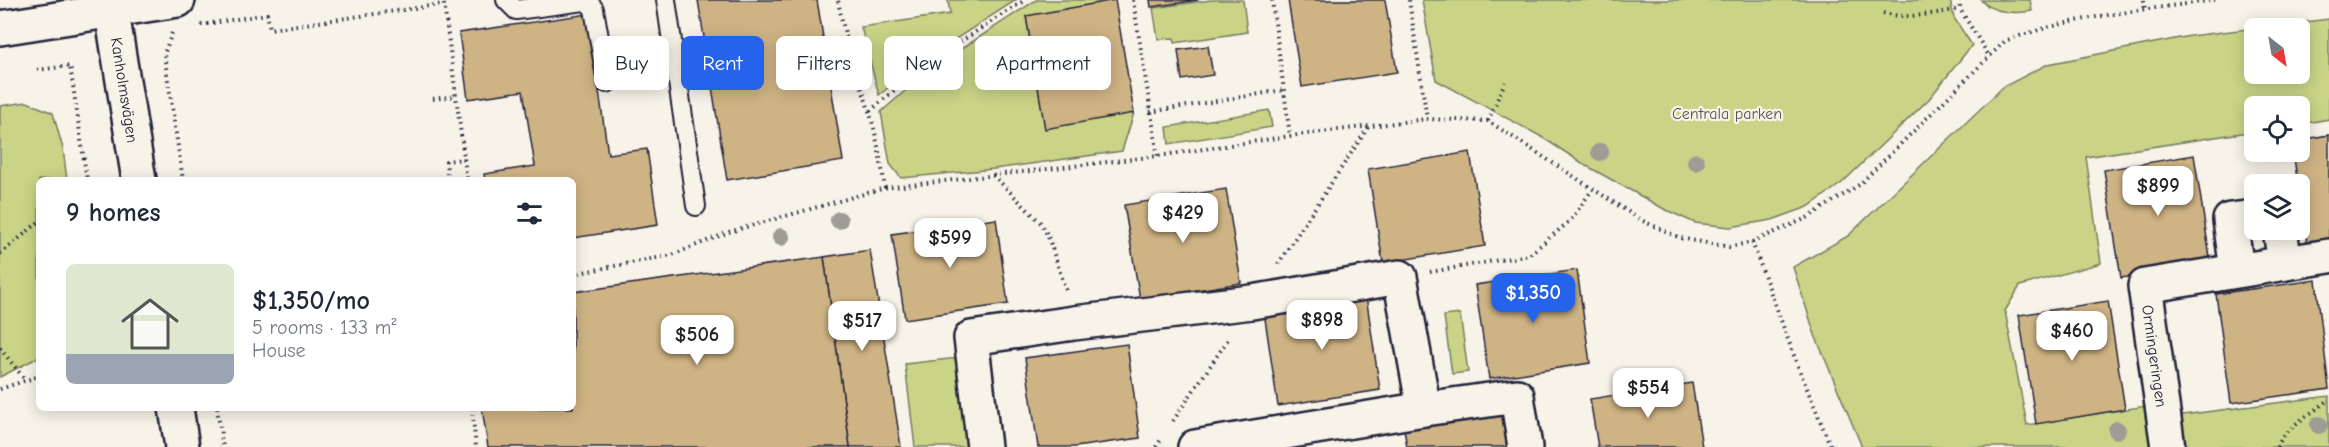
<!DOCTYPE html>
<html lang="en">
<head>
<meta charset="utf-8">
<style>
  :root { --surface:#fff; --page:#f2f2f3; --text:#1f2937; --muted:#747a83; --line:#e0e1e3; --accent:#2563eb }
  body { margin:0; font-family:"Comic Neue",sans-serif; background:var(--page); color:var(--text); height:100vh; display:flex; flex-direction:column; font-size:22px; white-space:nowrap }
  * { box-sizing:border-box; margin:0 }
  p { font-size:20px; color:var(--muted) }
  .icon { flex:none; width:33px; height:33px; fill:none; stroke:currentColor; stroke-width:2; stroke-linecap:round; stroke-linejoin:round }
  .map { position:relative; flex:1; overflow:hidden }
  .side { position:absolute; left:36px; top:177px; width:540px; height:234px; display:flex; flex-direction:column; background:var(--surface); border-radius:9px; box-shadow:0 3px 15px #0003 }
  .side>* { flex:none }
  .top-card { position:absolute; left:594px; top:36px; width:570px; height:54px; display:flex; gap:12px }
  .needle { width:39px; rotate:149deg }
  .buttons { position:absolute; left:2244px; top:18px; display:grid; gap:12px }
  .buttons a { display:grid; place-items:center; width:66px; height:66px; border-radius:9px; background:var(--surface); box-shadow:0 3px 15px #0003; font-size:30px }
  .price { position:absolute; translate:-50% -51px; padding:0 14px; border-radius:12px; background:#fff; color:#222; font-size:20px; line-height:39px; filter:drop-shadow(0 2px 3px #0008) }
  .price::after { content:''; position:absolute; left:50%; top:36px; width:18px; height:14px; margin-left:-9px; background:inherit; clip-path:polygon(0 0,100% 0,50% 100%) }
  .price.active { background:var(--accent); color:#fff }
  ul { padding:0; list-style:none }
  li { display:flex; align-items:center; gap:18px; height:150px; padding:0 30px }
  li+li { border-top:2px solid var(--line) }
  li span { display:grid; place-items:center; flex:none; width:168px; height:120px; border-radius:9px; color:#555 }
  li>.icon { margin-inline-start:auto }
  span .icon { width:72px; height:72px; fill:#fffc; stroke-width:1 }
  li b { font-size:26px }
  h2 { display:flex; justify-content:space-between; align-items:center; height:72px; padding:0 30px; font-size:26px }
  .chip { padding:0 21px; border-radius:9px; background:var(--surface); box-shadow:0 3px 15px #0003; font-size:21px; line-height:54px }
  .chip.active { background:var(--accent); color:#fff }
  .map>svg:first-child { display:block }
</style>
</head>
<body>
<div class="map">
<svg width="2329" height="447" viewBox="0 0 2329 447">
  <rect width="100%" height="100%" fill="#f7f3e8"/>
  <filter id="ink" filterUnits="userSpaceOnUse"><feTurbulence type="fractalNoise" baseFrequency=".0167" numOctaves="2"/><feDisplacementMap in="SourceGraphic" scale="12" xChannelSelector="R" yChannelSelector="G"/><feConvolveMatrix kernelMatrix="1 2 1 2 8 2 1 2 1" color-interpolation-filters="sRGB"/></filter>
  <g filter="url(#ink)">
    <g fill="#c9d487" stroke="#767b61" stroke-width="1.5" fill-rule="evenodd">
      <path d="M948 0H1016L923 60 879 95 861 27 950 14Z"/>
      <path d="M1036 0H1115L1026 16 1045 128 1134 113 1122 151 994 169 901 178 890 164 881 112 929 70Z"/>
      <path d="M1211 0H1243L1247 32 1175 43 1174 38 1158 39 1153 8Z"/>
      <path d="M1422 0H1950L1954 18 1972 45 1929 99 1842 183 1808 207 1772 220 1730 227 1695 223 1664 209 1587 166 1540 136 1436 80Z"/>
      <path d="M1981 0H2030L2032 11C2017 14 1991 13 1981 0Z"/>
      <path d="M2329 19V119L2300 124V106H2254V131L2086 157 2101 263 2020 286 2005 311 2027 425 2152 405 2159 447H1862L1815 335 1793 267 1848 236 2003 87 2048 64 2190 36ZM2254 28H2300V74H2254Z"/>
      <path d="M27 102 53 113 63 149 67 180H39V357L0 377V106Z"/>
      <path d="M1269 110 1272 127 1169 144 1167 127Z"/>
      <path d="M1460 314 1468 372 1452 374 1444 316Z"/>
      <path d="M958 358 968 447H915L905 364Z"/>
      <path d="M2329 396V447H2179L2175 416Z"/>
    </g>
    <g fill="#ceb384" stroke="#22223b" stroke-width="1.5">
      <path d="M698 0H817L843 161 727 180Z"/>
      <path d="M1115 0 1134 113 1045 129 1026 16Z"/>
      <path d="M1150 0H1198L1151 7Z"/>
      <path d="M1288 0H1385L1397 72 1302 87Z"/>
      <path d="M588 14 608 154 647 149 658 225 573 238V180H485L484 174 535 166 523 91 468 99 459 33Z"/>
      <path d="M1208 46 1213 75 1182 80 1178 50Z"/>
      <path d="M2329 135V246L2308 249 2293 152H2300V140Z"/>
      <path d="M1470 152 1485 246 1383 263 1368 169Z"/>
      <path d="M2194 155 2211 264 2121 278 2104 170Z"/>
      <path d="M1226 189 1241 283 1140 299 1124 205Z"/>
      <path d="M996 219 1008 304 905 319 892 234Z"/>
      <path d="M870 250 901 447H850L824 257Z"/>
      <path d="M824 257 850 447H488L482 408H573V292Z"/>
      <path d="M1577 270 1590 363 1489 379 1475 285Z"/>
      <path d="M2316 280 2329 389 2231 403 2216 294Z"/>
      <path d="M1366 296 1380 390 1278 406 1264 312Z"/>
      <path d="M2108 301 2125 409 2036 424 2019 315Z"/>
      <path d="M1127 344 1140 438 1075 447H1038L1025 358Z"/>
      <path d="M1692 383 1702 447H1598L1590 399Z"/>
      <path d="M1504 407 1510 447H1407L1403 423Z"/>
    </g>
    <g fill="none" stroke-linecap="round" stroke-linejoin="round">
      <g stroke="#22223b" stroke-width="22">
        <g id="service">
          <path d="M506 0 516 10 584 1 589 3 594 9 607 83"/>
          <path d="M666 0 696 206"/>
        </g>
      </g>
      <g stroke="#22223b" stroke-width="38">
        <g id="minor">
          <path d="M110 0 139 180"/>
          <path d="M0 28 178 0"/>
          <path d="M2280 230 2285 263"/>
          <path d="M2237 270 2230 220 2254 217"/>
          <path d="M176 408 182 447"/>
          <path d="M1424 409 1517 396 1525 447"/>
          <path d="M984 447 971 338 1074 323 1252 302 1400 277 1424 409 1195 447"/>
          <path d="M2168 447 2145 286 2329 256"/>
        </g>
      </g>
      <g stroke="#22223b" stroke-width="4" stroke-dasharray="1.5 4.5" stroke-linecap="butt">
        <path d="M1133 0 1158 156"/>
        <path d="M1272 0 1290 136"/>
        <path d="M1409 0 1427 119"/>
        <path d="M1959 0 1960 9 1989 56"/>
        <path d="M2144 0 2145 10"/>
        <path d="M1883 13C1909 20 1934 13 1960 9"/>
        <path d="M201 25 267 14 270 29 444 4 467 180"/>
        <path d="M172 33 164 54 183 180"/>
        <path d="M37 70 70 66 87 180"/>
        <path d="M433 99 455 96"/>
        <path d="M870 111 924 65 1025 0"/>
        <path d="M1150 112 1284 90"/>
        <path d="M1488 121 1505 82"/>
        <path d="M993 175 1042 224 1049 239 1067 293"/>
        <path d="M448 180 446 161 464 159"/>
        <path d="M885 188 1158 156 1290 136 1427 119 1488 121 1641 220 1680 238 1729 247 1752 242 1799 369 1831 447"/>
        <path d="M1752 242 1807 218 1859 185 2005 41C2072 16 2145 10 2215 0"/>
        <path d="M0 254 39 222"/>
        <path d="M1278 264 1369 126"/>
        <path d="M1430 272 1529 255 1571 220 1592 190"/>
        <path d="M573 274 672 255 729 232 885 188C881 162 877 136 869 111 858 74 844 38 838 0"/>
        <path d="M0 348 26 381"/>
        <path d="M0 389 39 376"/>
        <path d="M217 408 223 447"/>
        <path d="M472 408 476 447"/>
        <path d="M1173 421 1229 338"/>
        <path d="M1156 447 1162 438"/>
        <path d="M2277 447C2286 427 2312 413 2329 400"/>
      </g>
      <use href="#service" stroke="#f7f3e8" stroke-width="18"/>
      <use href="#minor" stroke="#f7f3e8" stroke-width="33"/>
    </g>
    <g fill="#9d9d96">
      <circle cx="1600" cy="152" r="9"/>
      <circle cx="1696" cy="162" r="9"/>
      <circle cx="839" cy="220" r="9"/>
      <circle cx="781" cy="237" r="9"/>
      <circle cx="2319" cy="425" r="9"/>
      <circle cx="2117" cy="430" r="9"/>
    </g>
  </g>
  <g text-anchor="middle" stroke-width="4.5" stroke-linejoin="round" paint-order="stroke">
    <g font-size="16" fill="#22223b" stroke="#f7f3e8">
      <text transform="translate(125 90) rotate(81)" y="6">Kanholmsvägen</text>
      <text transform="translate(2155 356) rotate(82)" y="6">Ormingeringen</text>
    </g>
    <g font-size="16" fill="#545752" stroke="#f7f3e8">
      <text x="1727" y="119">Centrala parken</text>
    </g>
  </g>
</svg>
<div class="buttons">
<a><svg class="needle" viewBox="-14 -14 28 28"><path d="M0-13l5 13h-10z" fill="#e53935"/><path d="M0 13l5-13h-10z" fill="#747a83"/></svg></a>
<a><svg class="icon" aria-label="locate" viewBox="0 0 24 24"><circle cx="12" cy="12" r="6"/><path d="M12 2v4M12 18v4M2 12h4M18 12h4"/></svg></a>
<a><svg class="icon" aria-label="layers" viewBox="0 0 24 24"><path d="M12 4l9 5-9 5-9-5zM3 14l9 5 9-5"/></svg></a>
</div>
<b class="price" style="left:2158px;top:217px">$899</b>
<b class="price" style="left:1183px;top:244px">$429</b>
<b class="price" style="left:950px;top:269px">$599</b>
<b class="price active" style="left:1533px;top:324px">$1,350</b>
<b class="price" style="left:1322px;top:351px">$898</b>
<b class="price" style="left:862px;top:352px">$517</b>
<b class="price" style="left:2072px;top:362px">$460</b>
<b class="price" style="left:697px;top:366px">$506</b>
<b class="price" style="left:1648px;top:419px">$554</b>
<div class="top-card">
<a class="chip">Buy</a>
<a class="chip active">Rent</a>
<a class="chip">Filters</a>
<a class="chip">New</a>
<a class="chip">Apartment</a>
</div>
<section class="side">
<h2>9 homes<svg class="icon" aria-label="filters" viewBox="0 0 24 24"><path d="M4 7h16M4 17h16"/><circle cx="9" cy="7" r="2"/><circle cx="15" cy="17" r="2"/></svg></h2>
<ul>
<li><span style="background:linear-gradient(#dfe7d0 75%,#9aa5b1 0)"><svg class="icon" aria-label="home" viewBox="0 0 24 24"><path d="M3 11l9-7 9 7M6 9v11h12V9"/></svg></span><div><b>$1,350/mo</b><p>5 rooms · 133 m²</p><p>House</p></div></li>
</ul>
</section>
</div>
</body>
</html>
